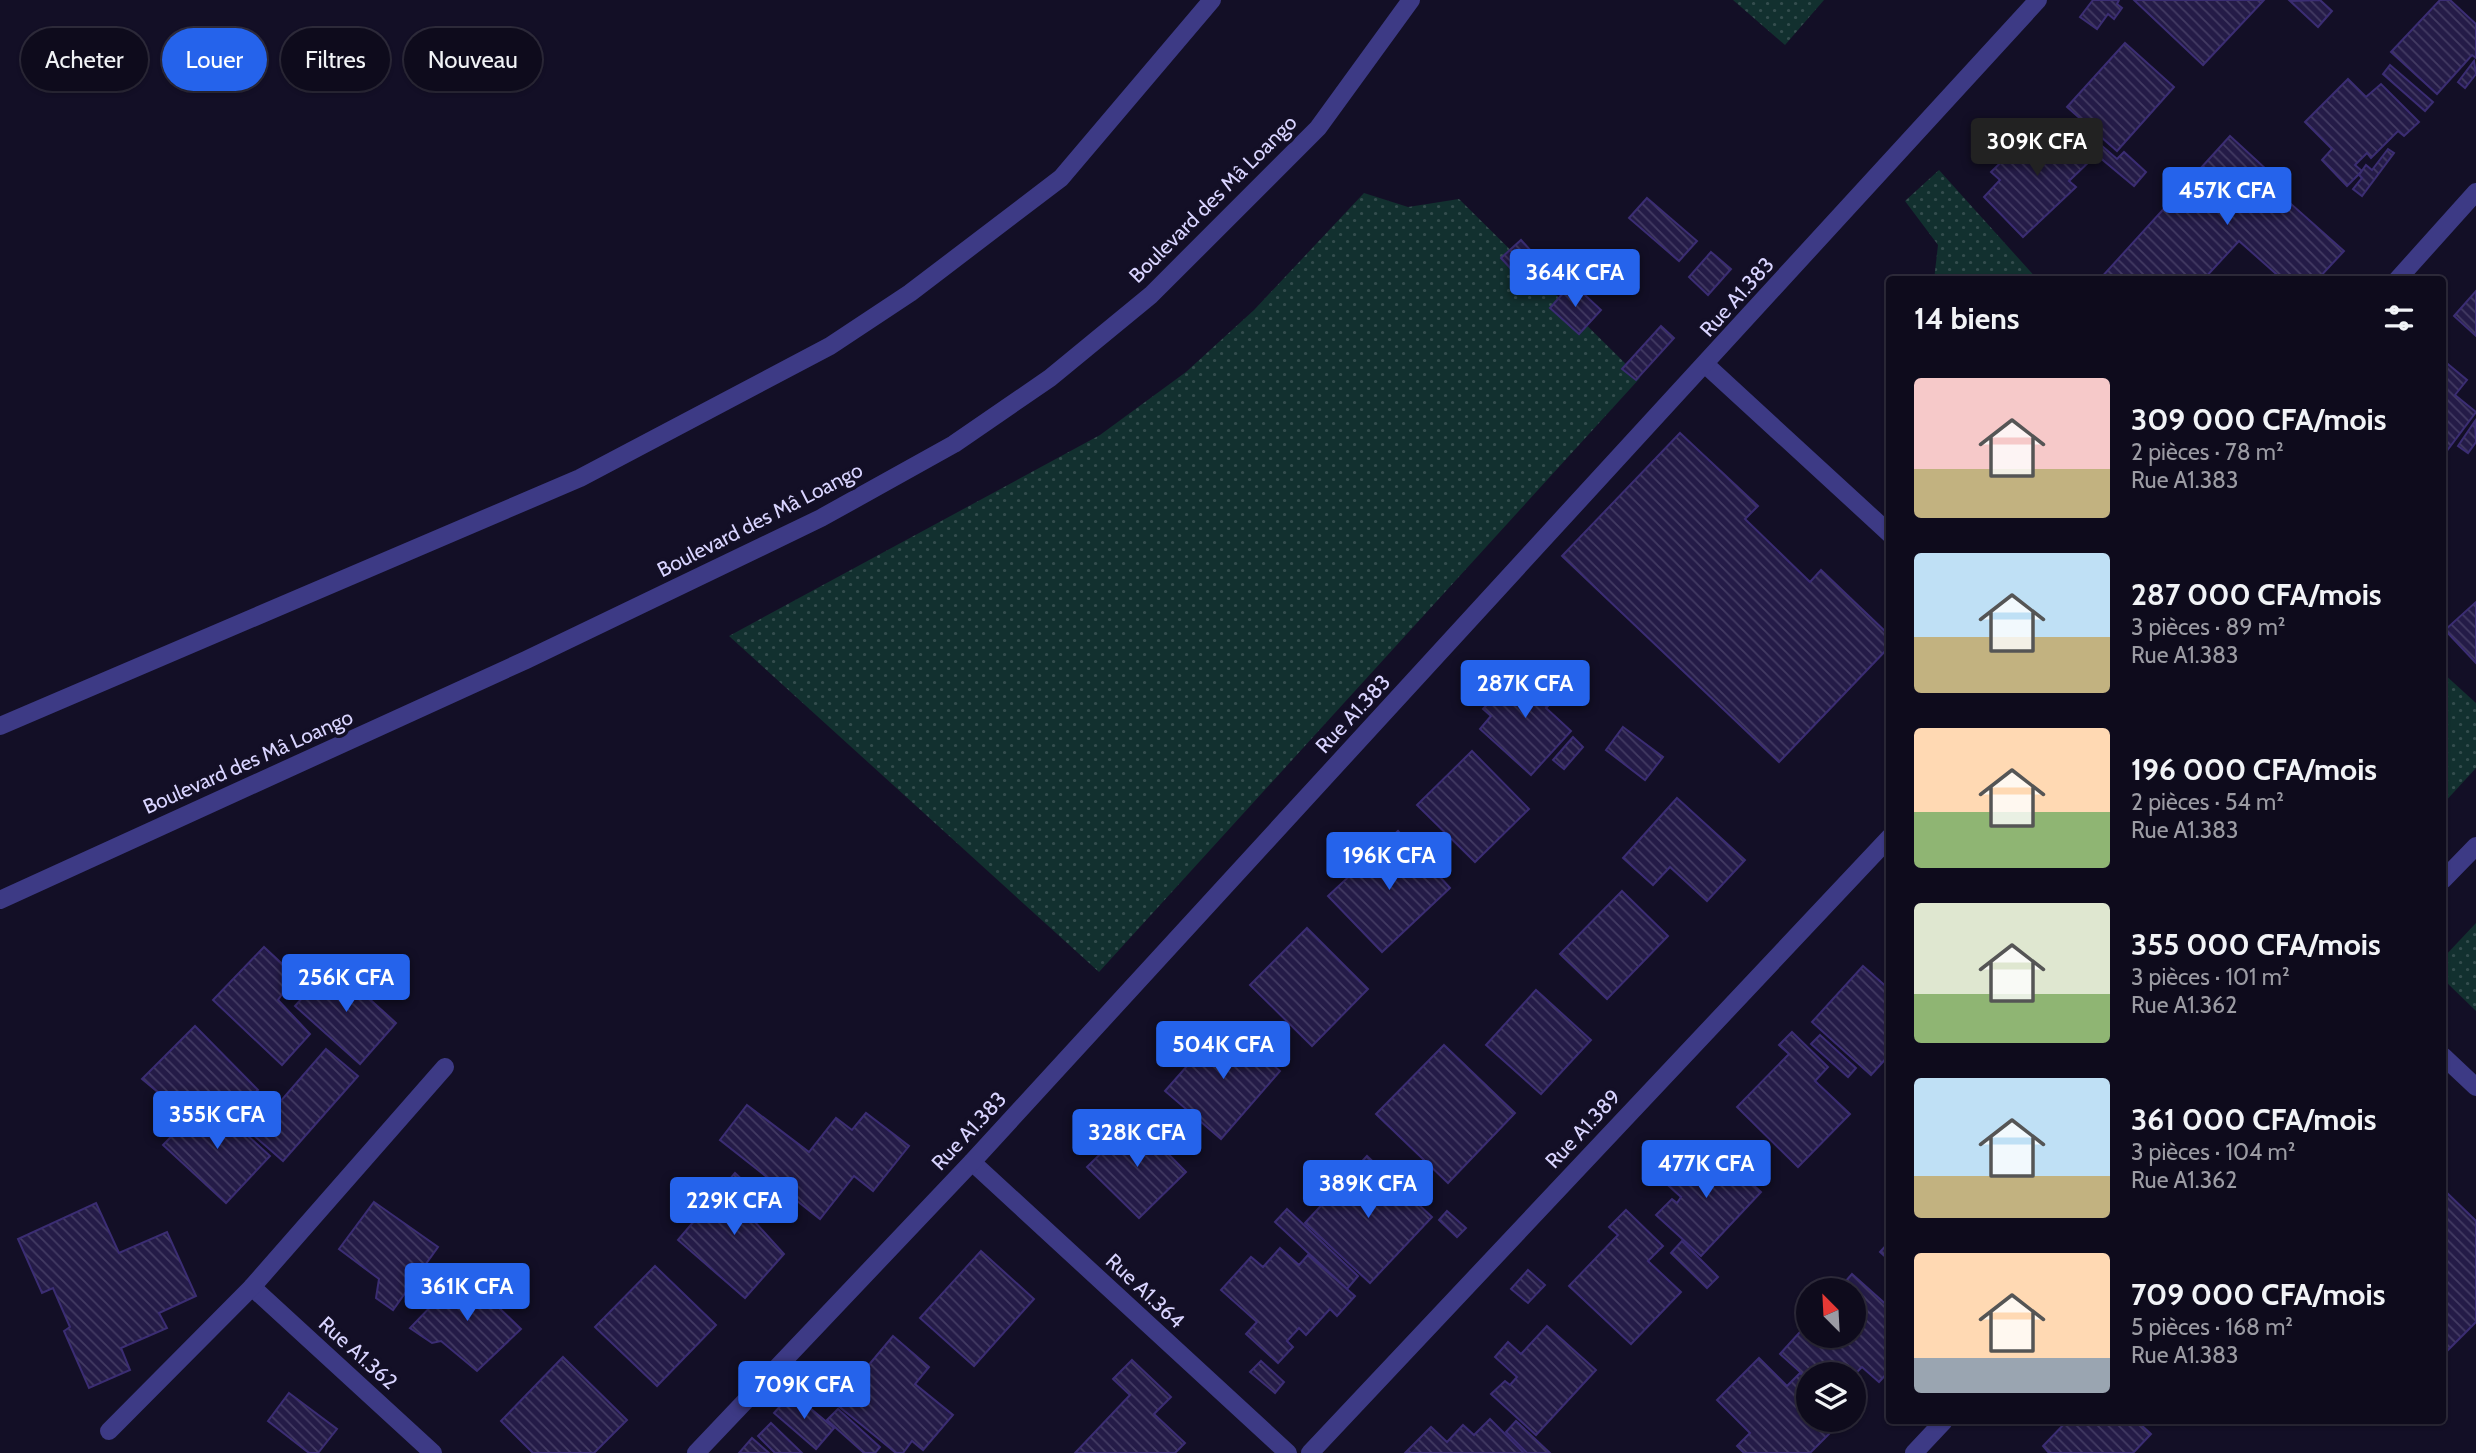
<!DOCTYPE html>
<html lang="fr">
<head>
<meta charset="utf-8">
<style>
  :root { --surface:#0e0b1c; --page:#1c1929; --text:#f1f3f6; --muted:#9b9ba3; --line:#2e2b3b; --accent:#2563eb }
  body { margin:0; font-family:Cabin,sans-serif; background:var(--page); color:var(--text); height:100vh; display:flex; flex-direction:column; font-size:26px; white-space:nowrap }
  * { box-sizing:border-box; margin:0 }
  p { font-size:23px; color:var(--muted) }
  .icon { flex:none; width:38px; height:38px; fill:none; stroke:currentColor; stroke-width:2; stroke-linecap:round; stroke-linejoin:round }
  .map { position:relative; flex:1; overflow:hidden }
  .side { position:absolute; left:1886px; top:276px; width:560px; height:1148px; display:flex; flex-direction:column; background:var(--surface); border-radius:7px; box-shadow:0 2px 5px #0004,0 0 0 2px var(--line) }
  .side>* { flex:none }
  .guide { position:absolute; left:21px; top:28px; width:665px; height:63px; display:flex; gap:14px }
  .needle { width:46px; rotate:336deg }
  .tools { position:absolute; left:1796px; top:1278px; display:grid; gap:14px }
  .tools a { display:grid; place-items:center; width:70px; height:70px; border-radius:50%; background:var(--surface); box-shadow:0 2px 5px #0004,0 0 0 2px var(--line); font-size:35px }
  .price { position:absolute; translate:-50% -60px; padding:0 16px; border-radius:7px; background:var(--accent); color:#fff; font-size:23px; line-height:46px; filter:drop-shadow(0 2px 4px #0008) }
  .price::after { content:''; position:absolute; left:50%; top:42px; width:21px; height:16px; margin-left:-10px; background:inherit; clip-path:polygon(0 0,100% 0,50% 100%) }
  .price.on { background:#222; color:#fff }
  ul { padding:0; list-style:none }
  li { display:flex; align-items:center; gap:21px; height:175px; padding:0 28px }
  li span { display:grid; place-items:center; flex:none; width:196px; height:140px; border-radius:7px; color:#555 }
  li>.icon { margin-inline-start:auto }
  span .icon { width:84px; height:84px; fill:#fffc; stroke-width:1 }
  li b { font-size:30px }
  h2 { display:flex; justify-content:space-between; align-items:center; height:84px; padding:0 28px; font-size:30px }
  .tag { padding:0 24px; border-radius:32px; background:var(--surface); box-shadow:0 2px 5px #0004,0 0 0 2px var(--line); font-size:24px; line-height:63px }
  .tag.on { background:var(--accent); color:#fff }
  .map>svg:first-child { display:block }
</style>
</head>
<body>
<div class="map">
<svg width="2476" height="1453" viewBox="0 0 2476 1453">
  <defs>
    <pattern id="grass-dots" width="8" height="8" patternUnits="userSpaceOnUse" patternTransform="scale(1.75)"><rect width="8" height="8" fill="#12302f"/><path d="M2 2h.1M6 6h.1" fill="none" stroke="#344d4e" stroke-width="1.8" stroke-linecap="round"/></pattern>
    <pattern id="building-back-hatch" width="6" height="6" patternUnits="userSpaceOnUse" patternTransform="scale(1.75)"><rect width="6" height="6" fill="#241b47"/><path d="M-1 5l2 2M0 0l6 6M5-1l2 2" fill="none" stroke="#433b63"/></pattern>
  </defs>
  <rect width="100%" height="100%" fill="#130f26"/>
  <g fill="url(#grass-dots)">
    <path d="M1733 0H1824L1785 45Z"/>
    <path d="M1939 170 2038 280H1934L1938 245 1905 201Z"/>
    <path d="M1364 193 1408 207 1459 199 1640 378 1099 972 729 636 1100 435 1186 372 1254 310Z"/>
    <path d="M2443 673 2476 703V768L2443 804Z"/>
    <path d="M2476 923V1011L2443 979V958Z"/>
  </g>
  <g fill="url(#building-back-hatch)" stroke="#3b2d73" stroke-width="2">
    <path d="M2093 0H2119L2117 4 2122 8 2114 19 2108 14 2097 29 2080 17Z"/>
    <path d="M2134 0H2264L2203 65Z"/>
    <path d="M2320 0 2332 11 2318 27 2290 1Z"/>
    <path d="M2440 0H2450L2476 24V58L2472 55 2437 94 2391 52Z"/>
    <path d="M2125 43 2174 87 2117 151 2067 107Z"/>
    <path d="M2474 61 2476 74 2465 88 2458 82Z"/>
    <path d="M2390 65 2433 102 2425 111 2383 74Z"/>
    <path d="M2348 79 2366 97 2381 84 2419 122 2404 136 2398 131 2371 158 2367 153 2355 165 2362 171 2347 186 2322 160 2332 149 2305 122Z"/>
    <path d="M2057 121 2093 158 2069 181 2076 187 2023 237 1984 197 2000 180 1991 172 2024 140 2030 147Z"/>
    <path d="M2230 136 2279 181 2273 188 2344 251 2317 280H2283L2239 241 2203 280H2099Z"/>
    <path d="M2094 139 2117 159 2124 152 2146 172 2134 186 2087 147Z"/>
    <path d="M2388 149 2394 153 2362 196 2353 189 2362 178 2359 175 2366 165 2372 170Z"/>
    <path d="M1647 198 1697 241 1679 261 1629 218Z"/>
    <path d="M1521 240 1544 265 1524 283 1501 258Z"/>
    <path d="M1711 252 1731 269 1708 295 1689 277Z"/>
    <path d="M1572 283 1601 310 1579 334 1550 308Z"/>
    <path d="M2476 291V336L2454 316Z"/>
    <path d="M1661 326 1674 338 1636 380 1622 369Z"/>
    <path d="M2443 360 2467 380 2455 395 2476 412 2443 456Z"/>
    <path d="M2475 421 2476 442 2468 453 2458 446Z"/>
    <path d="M1680 433 1758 506 1745 519 1810 582 1821 570 1890 636V646L1779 762 1562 556Z"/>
    <path d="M2476 602V663L2445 630Z"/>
    <path d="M1525 664 1558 695 1546 708 1571 731 1531 775 1480 729 1491 716 1483 709Z"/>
    <path d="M1623 727 1663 757 1645 780 1606 750Z"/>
    <path d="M1573 737 1583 747 1564 769 1553 760Z"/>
    <path d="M1472 751 1529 809 1475 862 1417 805Z"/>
    <path d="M1677 798 1745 860 1707 901 1670 867 1653 885 1623 858Z"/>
    <path d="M1398 831 1450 888 1382 952 1328 896Z"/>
    <path d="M1622 891 1668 936 1607 999 1560 954Z"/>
    <path d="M1307 928 1368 989 1312 1046 1250 985Z"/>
    <path d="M264 947 295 976 278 1000 310 1034 282 1065 213 1000Z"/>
    <path d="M332 965 396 1023 360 1064 295 1006Z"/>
    <path d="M1863 966 1890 990V1005L1885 1010 1890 1015V1054L1871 1075 1812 1022Z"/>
    <path d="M1536 990 1591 1040 1541 1094 1486 1045Z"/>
    <path d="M1225 1023 1280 1071 1221 1139 1165 1091Z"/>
    <path d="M195 1026 258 1090 230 1114 199 1092 177 1108 142 1079Z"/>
    <path d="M1792 1032 1828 1067 1815 1081 1850 1114 1798 1167 1737 1107 1789 1054 1779 1045Z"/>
    <path d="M1820 1035 1856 1068 1848 1077 1811 1044Z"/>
    <path d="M1444 1045 1515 1113 1448 1183 1376 1114Z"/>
    <path d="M326 1049 358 1076 283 1161 252 1134Z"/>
    <path d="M208 1099 270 1156 226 1203 163 1145Z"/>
    <path d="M747 1105 809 1152 836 1118 852 1130 866 1113 909 1146 873 1191 854 1176 820 1219 720 1140Z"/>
    <path d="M1135 1120 1186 1172 1139 1218 1087 1167Z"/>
    <path d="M1711 1146 1761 1192 1701 1256 1656 1215 1672 1199 1677 1203 1681 1197 1660 1178 1674 1163 1686 1173Z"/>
    <path d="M1367 1156 1432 1217 1370 1283 1305 1223Z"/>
    <path d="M735 1173 767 1203 754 1221 784 1254 745 1298 678 1240Z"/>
    <path d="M2443 1189 2476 1221V1322L2443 1355Z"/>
    <path d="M374 1202 438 1247 393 1310 376 1298 379 1279 339 1249Z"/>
    <path d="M96 1203 119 1253 167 1232 196 1296 159 1313 167 1328 121 1348 130 1370 89 1388 64 1331 70 1327 53 1288 42 1293 18 1239Z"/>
    <path d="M1287 1209 1358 1276 1347 1289 1275 1222Z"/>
    <path d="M1626 1210 1663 1246 1648 1261 1681 1292 1631 1344 1569 1286 1618 1235 1609 1227Z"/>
    <path d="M1447 1211 1466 1228 1457 1237 1439 1220Z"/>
    <path d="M1682 1241 1718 1277 1707 1288 1671 1253Z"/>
    <path d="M1890 1241V1261L1880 1252Z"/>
    <path d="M1280 1248 1299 1265 1308 1255 1355 1296 1337 1316 1330 1309 1306 1335 1299 1328 1287 1341 1293 1347 1278 1363 1246 1334 1257 1322 1221 1290 1251 1257 1263 1267Z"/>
    <path d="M981 1251 1034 1299 974 1366 920 1318Z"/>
    <path d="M655 1266 716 1325 657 1386 595 1327Z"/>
    <path d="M1528 1270 1545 1285 1528 1303 1511 1289Z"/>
    <path d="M463 1273 521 1329 477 1371 441 1341 432 1343 410 1328Z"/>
    <path d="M1852 1274 1890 1308V1370L1879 1382 1862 1367 1853 1376 1839 1372 1808 1374V1379L1780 1354 1808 1323V1335H1853V1290H1838Z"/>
    <path d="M1547 1326 1596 1370 1536 1435 1491 1394 1505 1381 1510 1385 1517 1377 1495 1357 1508 1342 1521 1354Z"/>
    <path d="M893 1336 929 1367 915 1384 953 1415 923 1450 912 1441 903 1453H896L836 1404Z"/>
    <path d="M563 1357 627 1420 594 1453H533L501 1421Z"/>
    <path d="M1759 1358 1787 1386 1800 1373 1808 1381V1419H1844L1810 1453H1744L1737 1446 1750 1433 1717 1400Z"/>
    <path d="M1132 1360 1171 1397 1154 1414 1185 1443 1175 1453H1075L1130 1395 1113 1379Z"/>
    <path d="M1261 1361 1284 1382 1275 1393 1250 1372Z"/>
    <path d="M289 1393 337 1429 318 1453H309L268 1421Z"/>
    <path d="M792 1393 834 1428 816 1449 774 1413Z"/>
    <path d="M838 1409 880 1447 875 1453H864L827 1420Z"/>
    <path d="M1490 1419 1524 1453H1405L1431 1427 1447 1442 1463 1425 1474 1435Z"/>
    <path d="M1516 1421 1550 1453H1527L1506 1432Z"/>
    <path d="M2067 1421H2137L2151 1434 2133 1453H2049L2043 1446Z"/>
    <path d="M771 1423 802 1453H775L758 1436Z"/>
    <path d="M752 1438 769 1453H739Z"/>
  </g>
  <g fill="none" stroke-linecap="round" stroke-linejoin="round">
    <g stroke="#3d3a85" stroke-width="18">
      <path d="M2397 280 2476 192"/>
      <path d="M1706 365 1890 534"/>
      <path d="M0 726 580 478 830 346 910 293 1061 178 1212 0"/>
      <path d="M2443 880 2476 846"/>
      <path d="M0 900 526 660 821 518 954 444 1050 378 1151 295 1318 128 1411 0"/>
      <path d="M2443 1056 2476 1087"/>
      <path d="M972 1162 1288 1453"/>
      <path d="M252 1287 433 1453"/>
      <path d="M109 1431 252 1287 445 1067"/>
      <path d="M696 1453 972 1162 2038 0"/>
      <path d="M1310 1453 1890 837"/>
      <path d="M1914 1453 1944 1421"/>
    </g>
  </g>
  <g text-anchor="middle" stroke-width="7" stroke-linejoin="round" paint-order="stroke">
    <g font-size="21" fill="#d9d4ff" stroke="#130f26">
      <text transform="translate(1213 199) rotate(-45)" y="7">Boulevard des Mâ Loango</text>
      <text transform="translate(1737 297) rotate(-48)" y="7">Rue A1.383</text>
      <text transform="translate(760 520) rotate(-27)" y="7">Boulevard des Mâ Loango</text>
      <text transform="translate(1353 714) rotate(-47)" y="7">Rue A1.383</text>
      <text transform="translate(248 762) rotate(-24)" y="7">Boulevard des Mâ Loango</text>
      <text transform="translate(1583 1129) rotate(-47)" y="7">Rue A1.389</text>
      <text transform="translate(969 1131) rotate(-47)" y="7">Rue A1.383</text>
      <text transform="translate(1145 1291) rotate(43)" y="7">Rue A1.364</text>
      <text transform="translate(358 1353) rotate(42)" y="7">Rue A1.362</text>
    </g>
  </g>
</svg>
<div class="tools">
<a><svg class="needle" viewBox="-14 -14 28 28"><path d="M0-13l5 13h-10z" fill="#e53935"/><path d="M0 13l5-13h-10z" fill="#9b9ba3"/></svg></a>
<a><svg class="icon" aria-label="layers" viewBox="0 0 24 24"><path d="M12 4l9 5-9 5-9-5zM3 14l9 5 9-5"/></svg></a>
</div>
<b class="price on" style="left:2037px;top:178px">309K CFA</b>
<b class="price" style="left:2227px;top:227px">457K CFA</b>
<b class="price" style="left:1575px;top:309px">364K CFA</b>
<b class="price" style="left:1525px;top:720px">287K CFA</b>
<b class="price" style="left:1389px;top:892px">196K CFA</b>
<b class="price" style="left:346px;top:1014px">256K CFA</b>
<b class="price" style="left:1223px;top:1081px">504K CFA</b>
<b class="price" style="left:217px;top:1151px">355K CFA</b>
<b class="price" style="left:1137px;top:1169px">328K CFA</b>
<b class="price" style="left:1706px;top:1200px">477K CFA</b>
<b class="price" style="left:1368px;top:1220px">389K CFA</b>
<b class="price" style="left:734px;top:1237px">229K CFA</b>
<b class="price" style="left:467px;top:1323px">361K CFA</b>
<b class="price" style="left:804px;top:1421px">709K CFA</b>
<div class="guide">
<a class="tag">Acheter</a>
<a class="tag on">Louer</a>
<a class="tag">Filtres</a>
<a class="tag">Nouveau</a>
</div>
<section class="side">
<h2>14 biens<svg class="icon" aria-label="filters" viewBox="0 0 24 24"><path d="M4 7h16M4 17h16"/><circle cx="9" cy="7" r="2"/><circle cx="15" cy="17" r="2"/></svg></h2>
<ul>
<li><span style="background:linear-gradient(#f6c9c9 65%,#c2b280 0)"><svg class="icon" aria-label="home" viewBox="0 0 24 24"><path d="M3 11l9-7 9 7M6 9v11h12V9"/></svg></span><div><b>309 000 CFA/mois</b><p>2 pièces · 78 m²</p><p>Rue A1.383</p></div></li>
<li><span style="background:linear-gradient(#bfe0f5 60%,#c2b280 0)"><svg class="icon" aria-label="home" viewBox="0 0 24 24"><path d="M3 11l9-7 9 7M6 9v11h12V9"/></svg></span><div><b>287 000 CFA/mois</b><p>3 pièces · 89 m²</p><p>Rue A1.383</p></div></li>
<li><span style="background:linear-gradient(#ffd9b3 60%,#8fb573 0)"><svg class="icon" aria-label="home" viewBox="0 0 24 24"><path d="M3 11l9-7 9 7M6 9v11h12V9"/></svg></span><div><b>196 000 CFA/mois</b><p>2 pièces · 54 m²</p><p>Rue A1.383</p></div></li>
<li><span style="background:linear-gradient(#dfe7d0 65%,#8fb573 0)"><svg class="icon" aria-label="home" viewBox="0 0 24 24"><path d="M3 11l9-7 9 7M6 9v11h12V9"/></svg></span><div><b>355 000 CFA/mois</b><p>3 pièces · 101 m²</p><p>Rue A1.362</p></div></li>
<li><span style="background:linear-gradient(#bfe0f5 70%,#c2b280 0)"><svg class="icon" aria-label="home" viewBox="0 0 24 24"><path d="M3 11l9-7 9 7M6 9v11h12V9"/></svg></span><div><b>361 000 CFA/mois</b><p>3 pièces · 104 m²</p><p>Rue A1.362</p></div></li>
<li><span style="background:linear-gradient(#ffd9b3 75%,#9aa5b1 0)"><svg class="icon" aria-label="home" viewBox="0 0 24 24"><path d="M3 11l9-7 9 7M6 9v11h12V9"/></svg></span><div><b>709 000 CFA/mois</b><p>5 pièces · 168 m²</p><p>Rue A1.383</p></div></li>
</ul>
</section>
</div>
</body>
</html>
